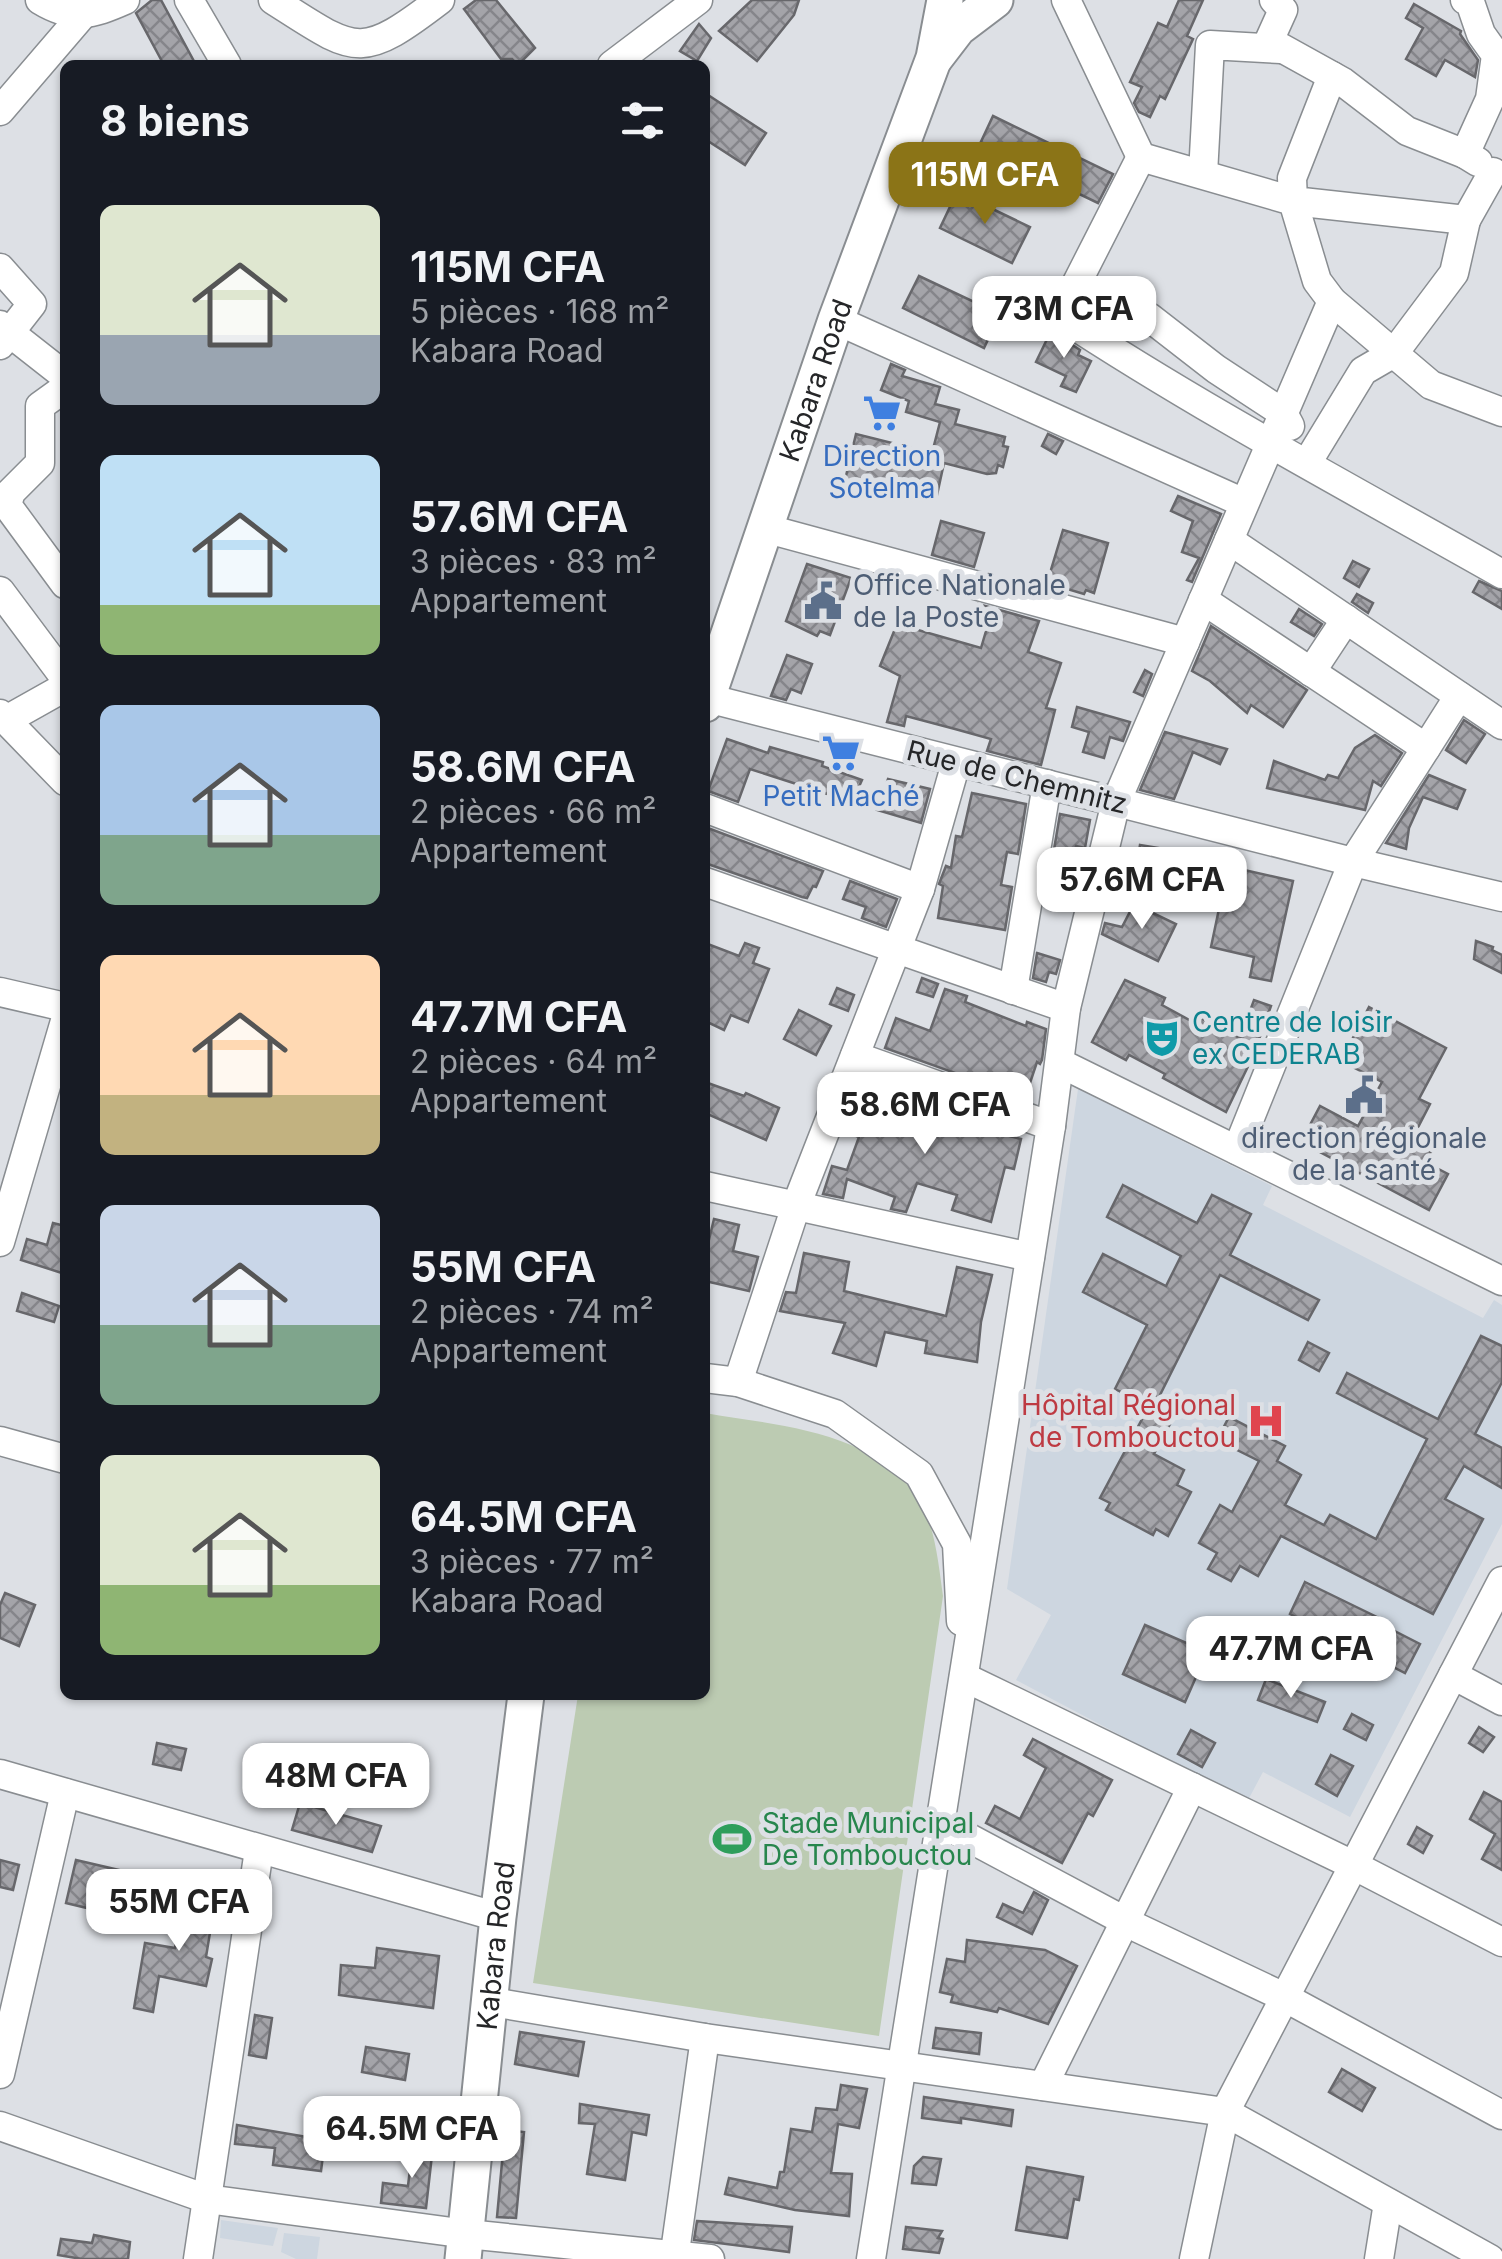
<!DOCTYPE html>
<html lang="fr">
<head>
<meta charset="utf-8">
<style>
  :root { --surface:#171b24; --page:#242831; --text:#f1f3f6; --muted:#9ea1a6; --accent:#8b7417 }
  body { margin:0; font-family:Inter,sans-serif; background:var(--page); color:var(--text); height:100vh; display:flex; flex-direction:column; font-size:38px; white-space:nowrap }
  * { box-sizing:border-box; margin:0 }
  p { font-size:32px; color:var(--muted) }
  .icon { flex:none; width:55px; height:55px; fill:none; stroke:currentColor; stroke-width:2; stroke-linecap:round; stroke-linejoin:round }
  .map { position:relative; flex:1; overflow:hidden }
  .drawer { position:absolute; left:60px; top:60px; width:650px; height:1640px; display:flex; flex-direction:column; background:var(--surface); border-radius:15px; box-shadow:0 2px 8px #0004 }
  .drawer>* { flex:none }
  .price { position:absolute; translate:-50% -85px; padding:0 22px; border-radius:20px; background:#fff; color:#222; font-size:32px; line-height:65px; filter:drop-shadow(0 2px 5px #0008) }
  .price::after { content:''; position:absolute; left:50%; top:60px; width:30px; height:22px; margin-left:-15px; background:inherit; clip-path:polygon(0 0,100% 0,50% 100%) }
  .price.active { background:var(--accent); color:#fff }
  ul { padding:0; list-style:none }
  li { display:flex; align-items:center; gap:30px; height:250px; padding:0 40px }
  li span { display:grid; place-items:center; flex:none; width:280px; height:200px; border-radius:15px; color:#555 }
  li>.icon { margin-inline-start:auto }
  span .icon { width:120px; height:120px; fill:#fffc; stroke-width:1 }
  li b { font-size:42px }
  h2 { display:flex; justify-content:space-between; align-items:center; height:120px; padding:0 40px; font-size:42px }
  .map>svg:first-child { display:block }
</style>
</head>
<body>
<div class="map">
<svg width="1502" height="2259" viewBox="0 0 1502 2259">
  <defs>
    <pattern id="building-cross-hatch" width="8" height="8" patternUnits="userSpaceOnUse" patternTransform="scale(2.5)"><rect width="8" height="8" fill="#a4a4a9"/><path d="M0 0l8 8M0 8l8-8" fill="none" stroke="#85858a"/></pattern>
  </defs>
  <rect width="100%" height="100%" fill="#dde0e5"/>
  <g fill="#cdd6e0">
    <path d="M1078 1089 1272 1186 1263 1205 1483 1318 1494 1300 1502 1305V1524L1350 1817 1263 1772 1247 1802 1016 1680 1051 1615 1007 1589Z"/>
    <path d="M221 2220 278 2228 273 2246 220 2238Z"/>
    <path d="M284 2233 320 2237 317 2259H296L281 2252Z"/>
  </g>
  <path fill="#bccbb2" d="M705 1413C779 1426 874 1430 919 1500 935 1524 939 1568 943 1596L879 2036 533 1983 578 1695H705Z"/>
  <g fill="url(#building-cross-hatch)" stroke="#67676b" stroke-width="2.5">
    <path d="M152 0H161L196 65H164L136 13Z"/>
    <path d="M476 0H496L535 48 518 65 512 59H501L464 9Z"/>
    <path d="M752 0H799L794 15 757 61 719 31Z"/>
    <path d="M1179 0H1203L1187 36 1193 39 1165 99 1160 96 1150 117 1139 112 1134 103 1142 87 1130 82 1158 23 1167 27Z"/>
    <path d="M1414 4 1461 31 1460 34 1478 60 1475 77 1445 60 1436 76 1406 59 1423 28 1406 18Z"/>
    <path d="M699 24 711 38 697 61 680 51Z"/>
    <path d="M705 93 766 133 745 165 705 139Z"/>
    <path d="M993 116 1113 174 1098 203 979 146Z"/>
    <path d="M957 192 1030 227 1012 263 940 228Z"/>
    <path d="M919 276 1000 314 984 348 903 308Z"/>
    <path d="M1051 331 1080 350 1078 355 1091 361 1076 392 1061 386 1066 376 1036 362Z"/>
    <path d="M891 364 905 370 902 376 940 387 935 404 959 410 955 424 1005 437 1003 446 1008 447 1003 467 998 465 996 473 987 474 944 463 937 495 913 490 912 497 845 480 856 434 932 453 940 422 906 412 909 401 881 390Z"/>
    <path d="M1048 434 1063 441 1056 454 1042 446Z"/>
    <path d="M1178 496 1221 514 1192 582 1187 580 1199 558 1182 552 1193 521 1171 511Z"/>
    <path d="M941 521 984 533 974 567 932 555Z"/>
    <path d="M1063 530 1108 543 1094 593 1086 590 1084 594 1047 583Z"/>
    <path d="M1353 561 1369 569 1359 587 1344 578Z"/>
    <path d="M807 564 851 578 830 635 820 631 817 636 786 621Z"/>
    <path d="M1479 581 1502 591V609L1473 592Z"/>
    <path d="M1357 594 1373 603 1368 613 1352 602Z"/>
    <path d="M978 604 1039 621 1028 652 1061 663 1046 708 1055 710 1041 765 987 751 991 739 955 729 906 716 904 726 887 722 900 676 880 666 897 624 981 648 991 614 976 609Z"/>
    <path d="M1299 609 1322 624 1314 636 1291 622Z"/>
    <path d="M1211 626 1307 690 1283 727 1251 705 1247 713 1210 681 1192 671Z"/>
    <path d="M787 655 812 664 801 693 791 689 786 700 771 696Z"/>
    <path d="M1145 670 1152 674 1143 696 1134 692Z"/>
    <path d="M1077 707 1130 722 1123 741 1110 737 1104 758 1083 752 1089 732 1072 727Z"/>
    <path d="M1464 720 1485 734 1466 763 1446 750Z"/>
    <path d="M1165 732 1227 749 1220 764 1193 752 1174 799 1140 790Z"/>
    <path d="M1375 735 1402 753 1381 786 1373 781 1365 810 1267 788 1274 761 1325 780 1328 775 1338 778 1355 748Z"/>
    <path d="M727 739 768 753 770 747 823 762 822 766 862 780 852 802 750 769 738 802 708 791Z"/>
    <path d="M1429 775 1465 790 1457 809 1423 797 1409 828 1406 849 1386 843Z"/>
    <path d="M888 779 930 789 921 823 877 810Z"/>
    <path d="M972 793 1026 804 1018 854 1007 852 1001 885 1012 887 1005 930 938 918 943 886 939 884 946 866 951 868 956 836 962 837Z"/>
    <path d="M1060 814 1090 820 1085 848 1076 846 1068 889 1048 885Z"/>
    <path d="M705 827 823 871 816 887 813 886 807 898 802 897 705 863Z"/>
    <path d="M1140 845 1201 855 1200 860 1293 881 1271 981 1250 977 1254 957 1211 947 1220 904 1166 895 1170 876 1136 870Z"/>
    <path d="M850 881 897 899 886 927 862 918 866 907 843 899Z"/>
    <path d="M1134 904 1176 924 1158 961 1102 934 1105 923 1122 927Z"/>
    <path d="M1476 941 1493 947 1492 950 1502 955V973L1474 959Z"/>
    <path d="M705 943 739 956 745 943 759 948 753 963 769 969 748 1022 731 1015 724 1030 705 1021Z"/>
    <path d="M1037 953 1060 960 1056 974 1049 972 1046 982 1033 978Z"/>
    <path d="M922 978 938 984 933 997 917 992Z"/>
    <path d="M1125 980 1165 998 1162 1005 1193 1022 1196 1016 1240 1038 1254 1000 1271 1006 1253 1056 1226 1112 1163 1078 1165 1074 1129 1055 1126 1060 1092 1042Z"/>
    <path d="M837 988 854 995 848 1011 830 1004Z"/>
    <path d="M945 989 967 996 965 1002 1026 1026 1027 1022 1046 1029 1042 1060 1040 1064 1037 1062 1025 1098 885 1048 896 1018 930 1031Z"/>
    <path d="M1369 1007 1446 1048 1419 1099 1430 1104 1411 1141 1431 1152 1425 1162 1448 1174 1429 1210 1301 1142 1320 1106 1358 1126 1382 1082 1341 1061Z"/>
    <path d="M799 1010 831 1026 816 1055 784 1039Z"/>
    <path d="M705 1082 744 1096 746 1093 779 1108 766 1140 705 1113Z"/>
    <path d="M862 1087 889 1099 885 1109 942 1123 947 1108 966 1114 964 1120 975 1123 974 1127 1021 1139 1014 1169 1005 1167 991 1222 952 1210 957 1195 917 1183 906 1212 891 1209 895 1197 847 1179 843 1198 823 1194 832 1166 847 1170 859 1137 846 1132Z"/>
    <path d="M1123 1185 1197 1223 1212 1195 1251 1214 1230 1255 1319 1300 1308 1320 1220 1275 1157 1401 1177 1411 1154 1454 1184 1470 1177 1485 1191 1492 1168 1536 1156 1529 1153 1535 1106 1510 1110 1503 1100 1498 1149 1406 1115 1389 1147 1325 1083 1292 1103 1254 1166 1286 1181 1256 1107 1217Z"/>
    <path d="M714 1219 739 1225 733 1251 758 1257 749 1291 705 1281V1256Z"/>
    <path d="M53 1223 65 1226V1274L21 1260 27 1239 47 1245Z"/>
    <path d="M804 1253 849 1262 844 1291 946 1316 957 1267 992 1275 981 1322 977 1362 925 1353 927 1341 885 1332 876 1366 833 1353 845 1323 780 1311 786 1292 796 1293Z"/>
    <path d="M22 1293 59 1306 54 1322 17 1311Z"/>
    <path d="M1481 1336 1502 1346V1382L1475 1434 1502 1448V1488L1464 1466 1445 1499 1483 1519 1433 1614 1281 1536 1258 1576 1240 1566 1231 1581 1208 1569 1217 1553 1199 1543 1220 1505 1232 1512 1259 1461 1217 1440 1229 1417 1285 1446 1277 1461 1301 1475 1285 1505 1324 1525 1330 1515 1376 1539 1427 1439 1337 1393 1347 1373 1438 1419Z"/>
    <path d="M1308 1342 1329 1353 1319 1371 1299 1360Z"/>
    <path d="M1305 1582 1381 1619 1379 1623 1420 1644 1405 1673 1290 1614Z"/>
    <path d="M5 1593 35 1605 19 1646 0 1638V1605Z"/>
    <path d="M1145 1625 1207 1652 1185 1702 1123 1674Z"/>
    <path d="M1266 1679 1325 1702 1317 1722 1258 1700Z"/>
    <path d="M1352 1714 1373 1725 1366 1740 1344 1729Z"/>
    <path d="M1479 1727 1494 1737 1483 1752 1469 1743Z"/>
    <path d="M1191 1730 1215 1743 1202 1767 1178 1754Z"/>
    <path d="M1033 1739 1112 1780 1093 1816 1088 1813 1062 1863 986 1823 995 1806 1020 1819 1046 1768 1024 1755Z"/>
    <path d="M157 1743 186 1749 181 1770 153 1764Z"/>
    <path d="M1331 1755 1353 1766 1337 1796 1316 1784Z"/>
    <path d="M1484 1792 1502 1802V1870L1482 1859 1495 1834 1470 1819Z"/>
    <path d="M300 1803 381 1826 372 1852 292 1830Z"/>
    <path d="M1417 1827 1432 1836 1423 1853 1408 1844Z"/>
    <path d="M0 1860 19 1865 13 1890 0 1887Z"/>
    <path d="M76 1860 136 1874 131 1893 136 1895 127 1925 89 1914 91 1909 66 1903Z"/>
    <path d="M1034 1892 1048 1900 1032 1934 997 1917 1003 1904 1023 1913Z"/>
    <path d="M184 1896 215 1902 206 1957 212 1959 206 1986 159 1976 153 2012 134 2008 145 1943 175 1948Z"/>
    <path d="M967 1940 1045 1950 1077 1966 1048 2024 999 2008 997 2012 951 2002 953 1995 940 1992 947 1959 965 1962Z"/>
    <path d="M377 1948 439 1956 433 2008 339 1995 341 1965 375 1968Z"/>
    <path d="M255 2015 272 2018 266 2058 249 2055Z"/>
    <path d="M936 2028 981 2033 979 2054 933 2048Z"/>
    <path d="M520 2032 584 2042 578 2076 515 2064Z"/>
    <path d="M366 2047 409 2054 405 2080 362 2072Z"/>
    <path d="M1342 2069 1375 2088 1362 2111 1329 2092Z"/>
    <path d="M841 2085 867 2089 859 2128 838 2124 831 2173 852 2174 849 2216 795 2210 725 2194 729 2178 777 2188 780 2172H784L791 2129 812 2132 816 2108 837 2110Z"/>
    <path d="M924 2097 1013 2110 1011 2126 961 2118V2123L922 2118Z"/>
    <path d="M580 2104 649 2115 646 2135 632 2132 625 2180 587 2174 595 2124 579 2123Z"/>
    <path d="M237 2125 325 2140 321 2171 273 2165 275 2148 235 2144Z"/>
    <path d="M505 2130 524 2132 516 2218 497 2217Z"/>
    <path d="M413 2144 433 2146 426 2208 381 2203 383 2183 408 2186Z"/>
    <path d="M923 2157 941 2159 936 2185 912 2183 914 2166Z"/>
    <path d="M1027 2167 1083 2177 1079 2200 1074 2199 1067 2238 1016 2230Z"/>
    <path d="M697 2221 792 2227 789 2252 694 2240Z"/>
    <path d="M906 2227 942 2231 938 2238 943 2239 939 2253 903 2249Z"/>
    <path d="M94 2235 130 2242 128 2259H82L58 2255 61 2239 92 2243Z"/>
  </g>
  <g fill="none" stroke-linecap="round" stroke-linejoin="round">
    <g stroke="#898d91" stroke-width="31">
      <g id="minor">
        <path d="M40 0C73 20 91 15 125 0"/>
        <path d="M189 0 227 65"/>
        <path d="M273 0C356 53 359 62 440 0"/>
        <path d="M1066 0 1141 157 1293 201 1317 281 1332 301 1431 385 1502 412"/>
        <path d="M1274 0 1283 10 1269 41 1343 82 1407 131 1465 154"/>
        <path d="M1465 0 1470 2 1481 34 1496 55 1490 99 1465 154 1478 162"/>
        <path d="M612 65 698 0"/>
        <path d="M1332 76 1292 178 1293 201 1466 220 1493 172"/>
        <path d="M0 111 84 13"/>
        <path d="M1141 157 1060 316C1203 410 1354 490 1502 574"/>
        <path d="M1203 174 1210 45 1281 49"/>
        <path d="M0 268 32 304 0 345"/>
        <path d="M1062 316 1149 317 1216 369 1283 413 1290 426"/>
        <path d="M836 320 1244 503"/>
        <path d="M0 325 65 376"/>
        <path d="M65 388 40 406V463L11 492 7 505 65 584"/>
        <path d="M1307 463 1363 371 1394 353 1454 273 1466 220"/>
        <path d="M764 528 1185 642"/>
        <path d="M1229 540 1502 725"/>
        <path d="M0 591 65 678"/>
        <path d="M1203 600 1426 748 1353 862 1237 1150"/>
        <path d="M1311 672 1346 619"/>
        <path d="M707 698 1353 862 1502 897"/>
        <path d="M0 714 65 781"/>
        <path d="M8 719 65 687"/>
        <path d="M1426 748 1459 696"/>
        <path d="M705 808 920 889"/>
        <path d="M705 882 1066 1008"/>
        <path d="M1013 990 1047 784"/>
        <path d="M0 992 65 1007"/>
        <path d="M855 1056 1051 1126"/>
        <path d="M1060 1063 1502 1281"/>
        <path d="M705 1186 1030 1257"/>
        <path d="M0 1242 65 1021"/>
        <path d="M705 1378 738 1382 835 1414 919 1474 957 1544 961 1621"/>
        <path d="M738 1382 796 1206 920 889 956 763"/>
        <path d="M0 1441 65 1459"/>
        <path d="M1453 1675 1502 1701"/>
        <path d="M964 1677 1353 1865 1502 1942"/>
        <path d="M0 1774 498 1917"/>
        <path d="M941 1823 1138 1928 1284 1997 1502 2115"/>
        <path d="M492 2002 705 2038 1225 2112 1490 2259"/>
        <path d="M0 2074 65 1793"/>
        <path d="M1043 2086 1192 1787"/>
        <path d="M0 2126 207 2199 467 2234 710 2259"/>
        <path d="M198 2259 259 1850"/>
        <path d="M674 2259 705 2038"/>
        <path d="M871 2259 1051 1126 1066 1008 1116 802 1332 301"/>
        <path d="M1194 2259 1225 2112 1502 1581"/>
        <path d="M1379 2259 1388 2203"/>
      </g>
    </g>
    <g stroke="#898d91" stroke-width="39">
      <g id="major">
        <path d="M935 58 958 28 995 0"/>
        <path id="s1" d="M705 704 836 320 934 58 945 0"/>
        <path id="s2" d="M463 2259 498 1917 526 1695"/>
      </g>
    </g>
    <use href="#minor" stroke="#fff" stroke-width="28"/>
    <use href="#major" stroke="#fff" stroke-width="35"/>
  </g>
  <defs>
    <g id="supermarket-bare" transform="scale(3)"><path d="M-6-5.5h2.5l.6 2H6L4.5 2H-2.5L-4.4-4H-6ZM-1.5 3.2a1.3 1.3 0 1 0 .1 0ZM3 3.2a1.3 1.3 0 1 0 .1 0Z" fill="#3f7fe0" stroke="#dde0e5" stroke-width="2.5" paint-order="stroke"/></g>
    <g id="civic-bare" transform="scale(3)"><path d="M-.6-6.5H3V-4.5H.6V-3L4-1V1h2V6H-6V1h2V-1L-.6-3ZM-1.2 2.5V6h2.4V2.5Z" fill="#5c6f8a" stroke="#dde0e5" stroke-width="2.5" paint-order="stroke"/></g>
    <g id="theatre-bare" transform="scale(3)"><path d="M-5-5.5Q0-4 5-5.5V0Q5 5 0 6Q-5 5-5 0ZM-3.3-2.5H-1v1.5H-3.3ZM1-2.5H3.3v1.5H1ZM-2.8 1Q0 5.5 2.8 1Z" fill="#0f9aa8" stroke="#dde0e5" stroke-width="2.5" paint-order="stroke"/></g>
    <g id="hospital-bare" transform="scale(3)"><path d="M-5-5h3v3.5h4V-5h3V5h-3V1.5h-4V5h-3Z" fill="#e0444e" stroke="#dde0e5" stroke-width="2.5" paint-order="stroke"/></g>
    <g id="stadium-bare" transform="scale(3)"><path d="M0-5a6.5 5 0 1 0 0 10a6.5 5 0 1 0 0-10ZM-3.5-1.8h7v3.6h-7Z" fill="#2e9e5b" stroke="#dde0e5" stroke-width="2.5" paint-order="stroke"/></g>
  </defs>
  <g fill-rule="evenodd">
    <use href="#supermarket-bare" x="882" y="413"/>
    <use href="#civic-bare" x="823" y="601"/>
    <use href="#supermarket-bare" x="841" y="753"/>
    <use href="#theatre-bare" x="1162" y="1038"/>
    <use href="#civic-bare" x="1364" y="1095"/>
    <use href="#hospital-bare" x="1266" y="1421"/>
    <use href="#stadium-bare" x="732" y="1839"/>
  </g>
  <g text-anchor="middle" stroke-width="10" stroke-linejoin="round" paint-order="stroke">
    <g font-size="28" fill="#252628" stroke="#dde0e5">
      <text dy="10" stroke="none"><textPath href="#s1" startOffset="342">Kabara Road</textPath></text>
      <text transform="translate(1017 777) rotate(14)" y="10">Rue de Chemnitz</text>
      <text dy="10" stroke="none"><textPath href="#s2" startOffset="315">Kabara Road</textPath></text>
    </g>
    <g font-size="28" fill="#366cbe" stroke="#dde0e5">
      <text x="882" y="466">Direction<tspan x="882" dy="32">Sotelma</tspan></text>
      <text x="841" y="806">Petit Maché</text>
    </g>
    <g font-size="28" fill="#4e5e75" stroke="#dde0e5" text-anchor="start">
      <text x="853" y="595">Office Nationale<tspan x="853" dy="32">de la Poste</tspan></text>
      <text x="1364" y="1148" text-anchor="middle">direction régionale<tspan x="1364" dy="32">de la santé</tspan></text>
    </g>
    <g font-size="28" fill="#0d838f" stroke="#dde0e5" text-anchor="start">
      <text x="1192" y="1032">Centre de loisir<tspan x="1192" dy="32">ex CEDERAB</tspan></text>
    </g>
    <g font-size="28" fill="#be3a42" stroke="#dde0e5" text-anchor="end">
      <text x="1236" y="1415">Hôpital Régional<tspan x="1236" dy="32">de Tombouctou</tspan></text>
    </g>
    <g font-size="28" fill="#27864d" stroke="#dde0e5" text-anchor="start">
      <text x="762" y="1833">Stade Municipal<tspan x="762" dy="32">De Tombouctou</tspan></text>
    </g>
  </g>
</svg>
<b class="price active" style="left:985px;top:227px">115M CFA</b>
<b class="price" style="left:1064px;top:361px">73M CFA</b>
<b class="price" style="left:1142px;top:932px">57.6M CFA</b>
<b class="price" style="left:925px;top:1157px">58.6M CFA</b>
<b class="price" style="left:1291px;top:1701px">47.7M CFA</b>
<b class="price" style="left:336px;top:1828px">48M CFA</b>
<b class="price" style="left:179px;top:1954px">55M CFA</b>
<b class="price" style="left:412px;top:2181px">64.5M CFA</b>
<section class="drawer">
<h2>8 biens<svg class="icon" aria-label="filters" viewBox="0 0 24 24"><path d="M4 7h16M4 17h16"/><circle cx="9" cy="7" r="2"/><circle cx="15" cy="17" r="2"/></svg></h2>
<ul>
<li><span style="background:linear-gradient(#dfe7d0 65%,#9aa5b1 0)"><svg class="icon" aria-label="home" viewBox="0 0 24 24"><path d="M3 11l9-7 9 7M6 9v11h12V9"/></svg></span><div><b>115M CFA</b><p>5 pièces · 168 m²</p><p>Kabara Road</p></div></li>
<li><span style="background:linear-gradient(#bfe0f5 75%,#8fb573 0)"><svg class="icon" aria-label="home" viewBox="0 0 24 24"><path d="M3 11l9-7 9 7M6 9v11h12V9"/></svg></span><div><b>57.6M CFA</b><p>3 pièces · 83 m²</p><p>Appartement</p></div></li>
<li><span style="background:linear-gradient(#a9c7e8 65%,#7fa58c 0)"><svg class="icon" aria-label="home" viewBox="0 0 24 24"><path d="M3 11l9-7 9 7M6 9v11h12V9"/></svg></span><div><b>58.6M CFA</b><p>2 pièces · 66 m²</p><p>Appartement</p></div></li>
<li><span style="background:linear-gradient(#ffd9b3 70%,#c2b280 0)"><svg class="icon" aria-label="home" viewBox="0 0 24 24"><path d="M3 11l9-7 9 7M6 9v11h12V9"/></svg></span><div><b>47.7M CFA</b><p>2 pièces · 64 m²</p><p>Appartement</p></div></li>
<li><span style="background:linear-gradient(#c9d6e8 60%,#7fa58c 0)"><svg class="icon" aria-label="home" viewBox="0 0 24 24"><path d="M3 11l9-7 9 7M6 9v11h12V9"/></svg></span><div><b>55M CFA</b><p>2 pièces · 74 m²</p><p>Appartement</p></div></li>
<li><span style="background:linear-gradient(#dfe7d0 65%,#8fb573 0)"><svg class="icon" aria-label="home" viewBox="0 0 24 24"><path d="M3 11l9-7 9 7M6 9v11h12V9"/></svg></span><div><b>64.5M CFA</b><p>3 pièces · 77 m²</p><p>Kabara Road</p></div></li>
</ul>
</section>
</div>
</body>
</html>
